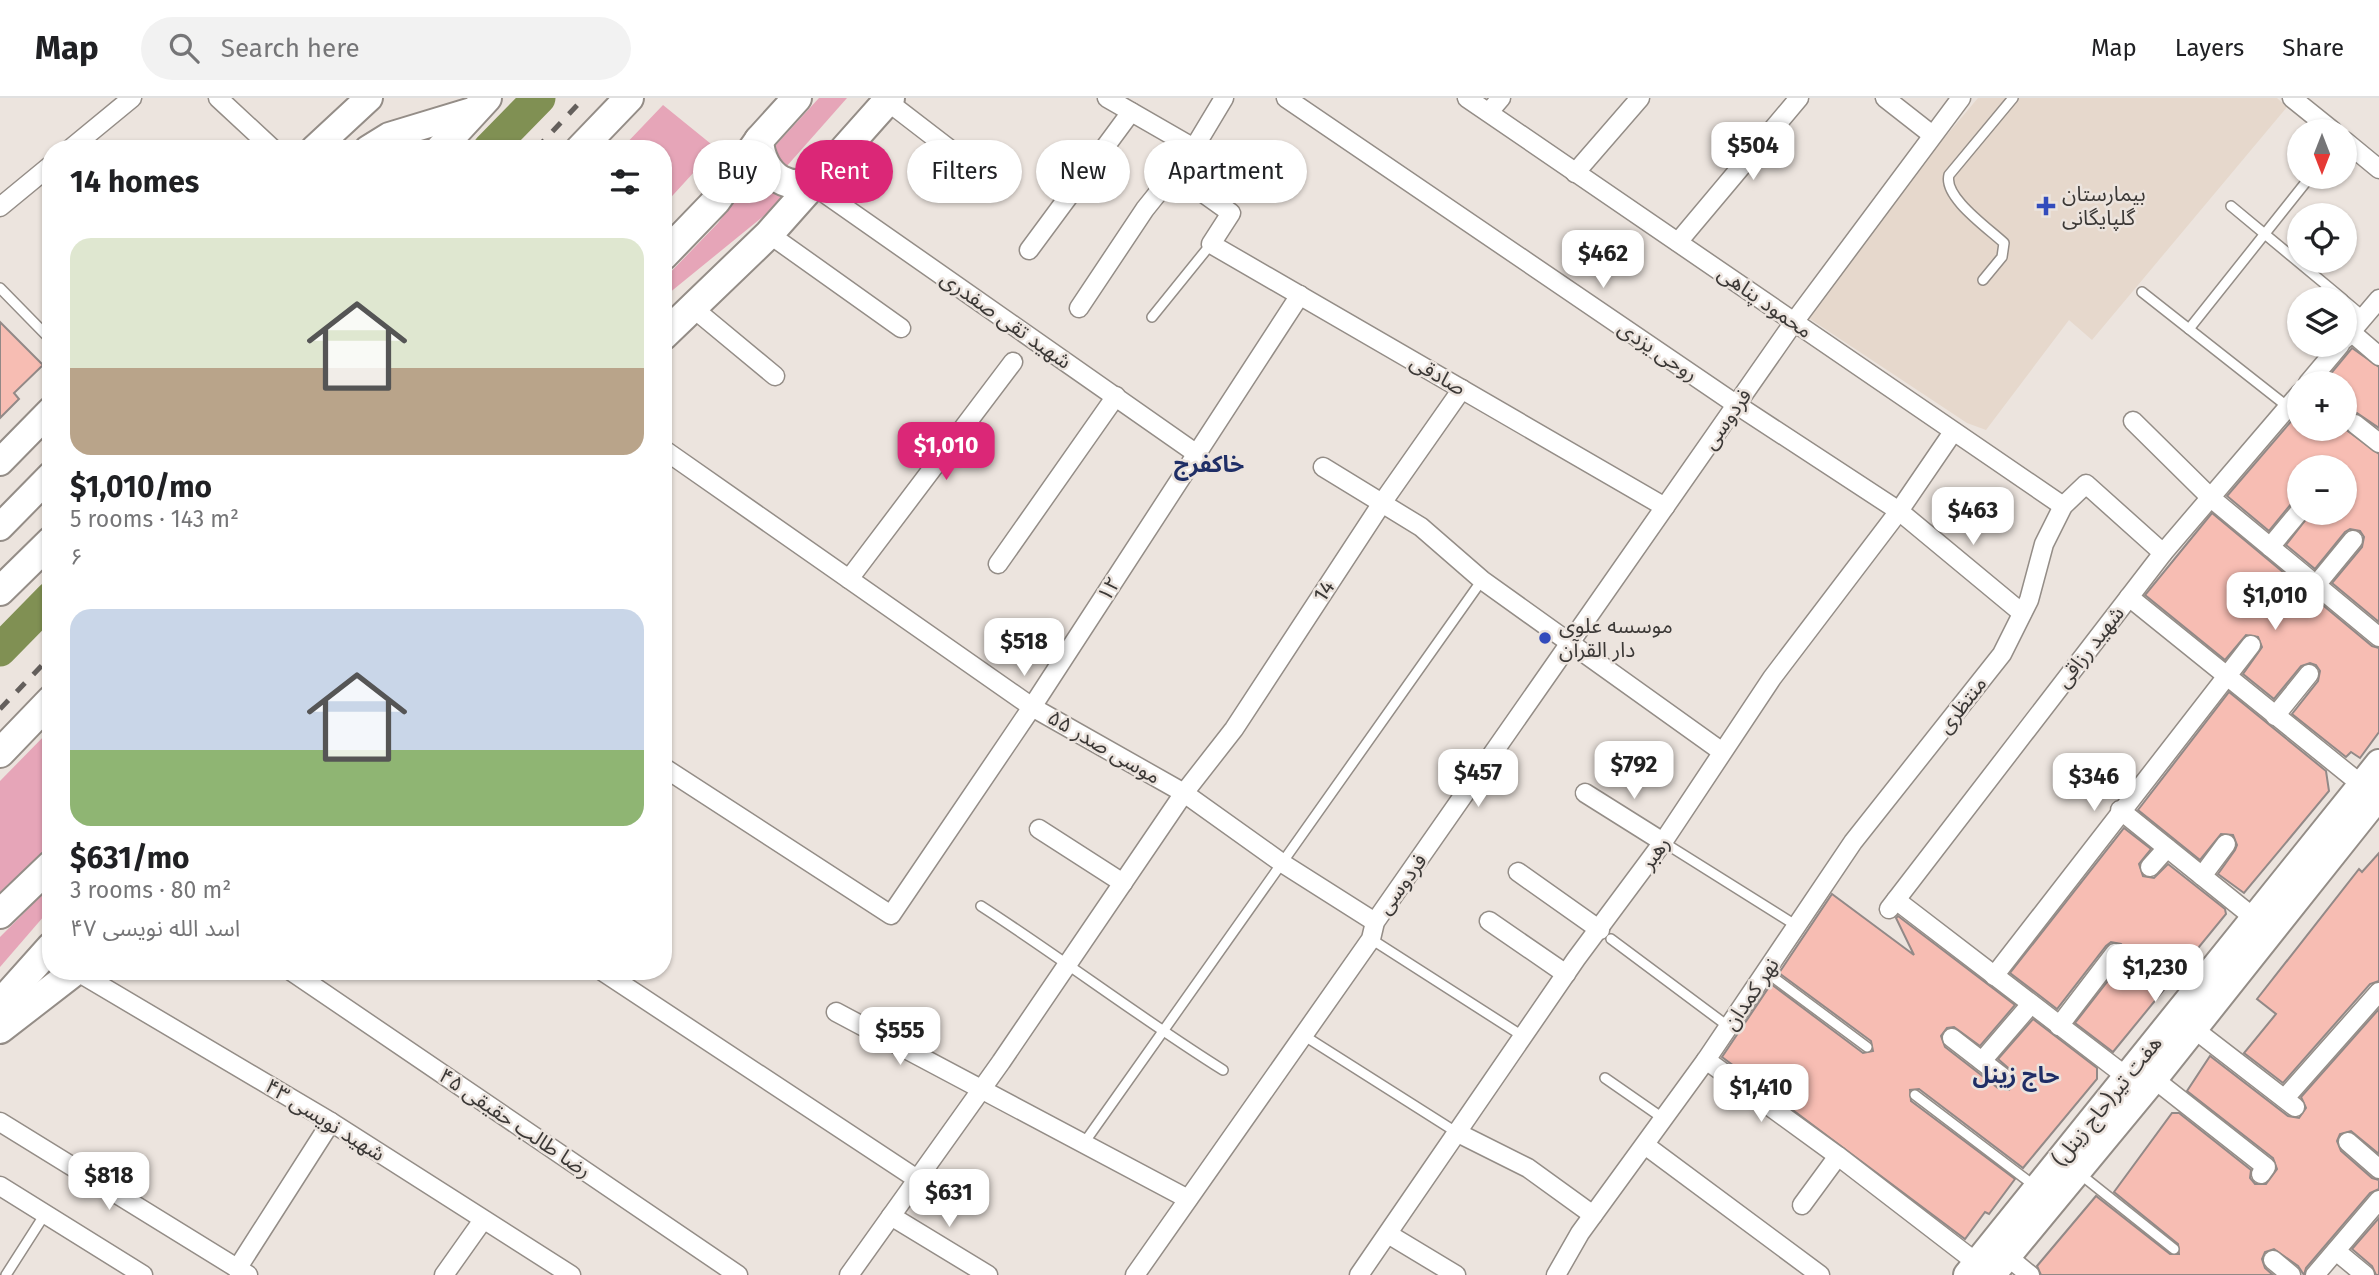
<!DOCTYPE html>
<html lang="en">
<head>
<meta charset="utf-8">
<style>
  :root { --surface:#fff; --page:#f2f2f2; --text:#202124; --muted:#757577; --line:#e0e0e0; --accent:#db2777 }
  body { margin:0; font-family:"Fira Sans","Noto Sans Arabic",sans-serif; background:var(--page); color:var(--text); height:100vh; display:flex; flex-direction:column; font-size:26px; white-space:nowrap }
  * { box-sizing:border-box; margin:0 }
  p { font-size:23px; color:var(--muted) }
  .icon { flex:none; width:38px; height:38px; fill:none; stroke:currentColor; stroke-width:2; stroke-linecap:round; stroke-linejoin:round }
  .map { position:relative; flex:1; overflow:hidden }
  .drawer { position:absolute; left:42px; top:42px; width:630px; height:840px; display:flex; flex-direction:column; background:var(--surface); border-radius:28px; box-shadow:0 2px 5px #0004 }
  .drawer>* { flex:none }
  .top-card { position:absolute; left:693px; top:42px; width:665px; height:63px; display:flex; gap:14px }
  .needle { width:46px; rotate:180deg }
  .controls { position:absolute; left:2287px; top:21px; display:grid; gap:14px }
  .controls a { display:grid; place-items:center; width:70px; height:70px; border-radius:50%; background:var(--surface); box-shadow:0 2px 5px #0004; font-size:35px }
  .price { position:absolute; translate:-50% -60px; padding:0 16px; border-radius:14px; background:#fff; color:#222; font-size:23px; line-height:46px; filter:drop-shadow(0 2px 4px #0008) }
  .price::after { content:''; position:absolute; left:50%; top:42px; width:21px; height:16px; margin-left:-10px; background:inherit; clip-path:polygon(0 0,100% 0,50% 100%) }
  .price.on { background:var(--accent); color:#fff }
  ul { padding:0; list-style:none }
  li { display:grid; align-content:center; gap:14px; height:371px; padding:0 28px }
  li span { display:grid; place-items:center; height:217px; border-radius:21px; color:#555 }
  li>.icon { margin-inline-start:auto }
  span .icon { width:126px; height:126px; fill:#fffc; stroke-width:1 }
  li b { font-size:30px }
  h2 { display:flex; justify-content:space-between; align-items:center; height:84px; padding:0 28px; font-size:30px }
  .pill { padding:0 24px; border-radius:32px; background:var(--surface); box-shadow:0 2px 5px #0004; font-size:24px; line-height:63px }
  .pill.on { background:var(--accent); color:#fff }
  header { display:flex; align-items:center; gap:42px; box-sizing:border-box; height:98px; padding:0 35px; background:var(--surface); border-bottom:2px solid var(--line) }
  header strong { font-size:33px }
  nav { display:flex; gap:38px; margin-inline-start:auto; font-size:24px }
  .search { width:490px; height:63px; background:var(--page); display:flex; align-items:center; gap:18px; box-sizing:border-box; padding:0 24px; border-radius:38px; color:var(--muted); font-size:26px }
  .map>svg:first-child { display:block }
</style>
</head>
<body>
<header>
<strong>Map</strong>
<div class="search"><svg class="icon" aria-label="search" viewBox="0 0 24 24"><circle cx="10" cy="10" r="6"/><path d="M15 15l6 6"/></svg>Search here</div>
<nav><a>Map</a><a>Layers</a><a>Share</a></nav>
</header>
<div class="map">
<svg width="2379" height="1177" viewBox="0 0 2379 1177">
  <rect width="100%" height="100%" fill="#ece4de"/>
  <path fill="#e6d8cc" d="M1978 0H2277L2287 9 2092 242 2069 222 1986 332 1967 325 1807 219 1804 206Z"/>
  <g fill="#e6a5b8">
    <path d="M819 0H847L786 69 775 60V48Z"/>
    <path d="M663 7 716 50 663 108V51H621Z"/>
    <path d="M747 86 777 96 792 95 663 200V182L718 125Z"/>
    <path d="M51 631V746L0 794V683Z"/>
    <path d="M51 788V810L0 869V839Z"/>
  </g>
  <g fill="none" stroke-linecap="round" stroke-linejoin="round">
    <g stroke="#809053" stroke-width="33">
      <path d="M489 51 539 0"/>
      <path d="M0 552 51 500"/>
    </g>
  </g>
  <g fill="#f7bdb3" stroke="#928987" stroke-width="2">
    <path d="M0 224 43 267 14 295 19 301 0 320Z"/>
    <path d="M2352 250 2379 269V330L2357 315 2350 316 2345 321V285H2323Z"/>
    <path d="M2300 313V331H2345L2379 356V524L2332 485 2362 449 2364 439 2360 433 2350 431 2345 434 2315 471 2286 447 2311 415H2345V369H2300V402L2291 406 2269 433 2227 398Z"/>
    <path d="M2212 415 2372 548 2379 550V634L2360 660 2351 654 2346 659 2292 616 2318 583 2320 573 2316 567 2310 565 2301 568 2274 601 2243 576 2262 549 2258 539 2246 537 2225 562 2145 497Z"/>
    <path d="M2229 594 2326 673 2329 693 2244 795 2218 776 2235 752 2237 747 2233 737 2221 736 2200 762 2138 712Z"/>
    <path d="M2124 730 2151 751 2139 766 2143 778 2154 780 2168 766 2225 811 2226 816 2113 954 2075 925 2124 862 2126 851 2121 846 2111 844 2106 848 2057 911 2010 875Z"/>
    <path d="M2379 755V883L2370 886 2283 985 2244 955 2276 916 2257 901 2359 771 2362 774Z"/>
    <path d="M1832 796 1914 857 1896 820 1898 818 2015 907 1980 948 1954 929 1947 930 1941 938 1945 949 1998 990 2009 992 2014 987 2015 976 1998 961 2033 921 2097 970V981L2023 1070 1919 991 1910 992 1911 1003 2015 1081 1989 1116 1985 1114 1965 1141 1722 959 1771 886 1863 955 1873 953 1871 943 1779 875Z"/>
    <path d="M2379 911V1056L2351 1033 2340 1036 2337 1043 2341 1053 2372 1080 2379 1082V1091L2370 1095 2306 1170 2304 1177 2298 1168 2274 1151 2265 1154 2262 1161 2265 1170 2273 1177H2041L2037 1168 2096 1098 2170 1156H2179L2178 1146 2114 1094 2172 1015H2179L2251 1072 2250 1080 2255 1086H2266L2277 1071 2273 1060 2187 993 2210 958 2288 1018 2299 1020 2306 1010 2301 999Z"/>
    <path d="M2379 1120V1177H2376L2372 1168 2352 1151Z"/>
  </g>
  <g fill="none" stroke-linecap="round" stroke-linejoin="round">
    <g stroke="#948d87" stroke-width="12">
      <g id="lane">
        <path d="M2231 108 2343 201"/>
        <path d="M1983 182 2002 159 2004 145C1988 130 1943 99 1949 77L2013 0"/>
        <path d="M0 190 51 242"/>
        <path d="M2142 194 2288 309"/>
        <path d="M2345 203 2364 219"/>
        <path d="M1152 219 1211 146"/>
        <path d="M2189 231 2310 79"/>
        <path d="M1663 744 1797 828"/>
        <path d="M981 808C1063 861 1140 920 1223 972"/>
        <path d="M1371 841 1524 939"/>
        <path d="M1611 841 1729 929"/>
        <path d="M1766 874 1867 949"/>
        <path d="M1303 937 1456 1034"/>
        <path d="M1605 980 1664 1021"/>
        <path d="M1915 997 2036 1089"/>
        <path d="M1084 1045 1482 482"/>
        <path d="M2080 1076 2174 1151"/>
        <path d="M6 1177 45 1116"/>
      </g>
    </g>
    <g stroke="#948d87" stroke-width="21">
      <g id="street">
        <path d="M218 0 273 51"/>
        <path d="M1107 0 1194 50"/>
        <path d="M1286 0 1737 307 1899 413 2022 515"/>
        <path d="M1467 0 2063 408"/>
        <path d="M1885 0 1931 36"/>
        <path d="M2292 0 2333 33"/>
        <path d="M887 3 991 83"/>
        <path d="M1489 14 1501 0"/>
        <path d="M2345 43 2379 71"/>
        <path d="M70 51 132 0"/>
        <path d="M1175 75 1231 115 1211 146 1665 409"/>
        <path d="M1575 75 1640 0"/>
        <path d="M814 88 1197 356"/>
        <path d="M0 109 51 67"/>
        <path d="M769 136 901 230"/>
        <path d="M1678 144 1799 0"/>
        <path d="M1029 152 1131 14"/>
        <path d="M693 210 775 278"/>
        <path d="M1079 210 1145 111 1194 50 1224 0"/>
        <path d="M2351 234 2379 258"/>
        <path d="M2345 241 2379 201"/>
        <path d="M2308 285 2340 247"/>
        <path d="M2133 323 2211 400 2379 539"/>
        <path d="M2355 326 2379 345"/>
        <path d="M663 351 1032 609 1184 695 1282 765 1375 824"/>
        <path d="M1323 369 1421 429 1482 482 1721 653"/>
        <path d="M2270 449 2300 413"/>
        <path d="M998 466 1116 298"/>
        <path d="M849 481 1013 264"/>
        <path d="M2316 487 2353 442"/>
        <path d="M2129 499 2362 687"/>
        <path d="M2275 618 2309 576"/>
        <path d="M663 669 891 817 1032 609 1300 197"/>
        <path d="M1585 695 1663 744"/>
        <path d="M2120 712 2253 819"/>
        <path d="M1039 731 1123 785"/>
        <path d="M2150 769 2167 750"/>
        <path d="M1518 774 1600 832"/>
        <path d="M2202 778 2226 746"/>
        <path d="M1896 802 2127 979"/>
        <path d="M1889 811 2163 455 2300 295"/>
        <path d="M1489 823 1566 876"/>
        <path d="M76 873 331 1024 571 1177"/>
        <path d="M291 873 738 1177"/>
        <path d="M602 873 917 1081"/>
        <path d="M1994 878 2251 547"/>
        <path d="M836 914 1188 1101"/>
        <path d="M2059 928 2115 855"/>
        <path d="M2194 931 2295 1009"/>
        <path d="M1952 940 2005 981"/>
        <path d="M1706 962 1838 1058 1977 1165"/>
        <path d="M1982 963 2031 906"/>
        <path d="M2154 981 2266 1069 2261 1076"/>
        <path d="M2285 1000 2379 894"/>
        <path d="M0 1024 248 1177"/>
        <path d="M1456 1034 1528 1070 1593 1117"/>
        <path d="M2348 1044 2379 1071"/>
        <path d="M1645 1047 1820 1177"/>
        <path d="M0 1088 143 1177"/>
        <path d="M1802 1107 1838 1058"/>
        <path d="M891 1118 988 1177"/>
        <path d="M1388 1136 1456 1177"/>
        <path d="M2336 1153 2365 1177"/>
        <path d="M2008 1159 2030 1177"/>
        <path d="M2273 1162 2291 1177"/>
        <path d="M237 1171 331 1024"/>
        <path d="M444 1177 483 1122"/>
        <path d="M849 1177 1001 964 1184 695 1234 631 1382 405 1462 291"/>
        <path d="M1135 1177 1371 841 1375 824 1794 224 1961 0"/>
        <path d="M1359 1177 1576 861 1663 744 1772 580 1899 413 1953 334"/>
        <path d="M1556 1177 1580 1135 1706 962 1853 744 2002 556 2029 502 2044 446 2063 408 2086 386 2163 455"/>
        <path d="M2315 1177 2379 1102"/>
      </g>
    </g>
    <g stroke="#948d87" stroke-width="30">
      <g id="secondary">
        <path d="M314 51 369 0"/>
        <path d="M368 51 389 38 475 12"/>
        <path d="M0 364 51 312"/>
        <path d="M0 429 51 377"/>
        <path d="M1967 1177 2379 665"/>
        <path d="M1992 1177 2154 981 2379 698"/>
      </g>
    </g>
    <g stroke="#948d87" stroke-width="32">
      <g id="primary">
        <path d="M759 42C761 78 792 100 824 76"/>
        <path d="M440 51 487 0"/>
        <path d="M580 51 629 0"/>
        <path d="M663 158 716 103 759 42 797 0"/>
        <path d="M663 238 769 136 890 0"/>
        <path d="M0 493 51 443"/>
        <path d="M0 655 51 602"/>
        <path d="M0 816 51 767"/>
        <path d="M0 906 51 849"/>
        <path d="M0 931 75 873"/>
      </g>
    </g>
    <use href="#lane" stroke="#fff" stroke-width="9"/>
    <use href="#street" stroke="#fff" stroke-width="18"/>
    <use href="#secondary" stroke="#fff" stroke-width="26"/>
    <use href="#primary" stroke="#fff" stroke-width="28"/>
    <g stroke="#645f5c" stroke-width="5" stroke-dasharray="12 12" stroke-linecap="butt">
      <path d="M536 51 584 0"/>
      <path d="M0 611 51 558"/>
    </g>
  </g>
  <g fill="#324bbc" stroke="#ece4de" stroke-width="2.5">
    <path d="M2042.5 97.5h7v7h7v7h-7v7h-7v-7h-7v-7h7z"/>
    <circle cx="1545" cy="540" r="7"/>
  </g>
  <g text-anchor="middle" stroke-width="5" stroke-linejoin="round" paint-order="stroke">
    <g font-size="21" fill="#3b3836" stroke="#ece4de" text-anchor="start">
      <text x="2062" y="103">بیمارستان<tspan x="2062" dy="24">گلپایگانی</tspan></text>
      <text x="1559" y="535">موسسه علوی<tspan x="1559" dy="24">دار القرآن</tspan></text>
    </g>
    <g font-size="21" fill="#3b3836" stroke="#ece4de">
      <text transform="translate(1765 204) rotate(35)" y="7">محمود پناهی</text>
      <text transform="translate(1006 222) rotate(35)" y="7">شهید تقی صفدری</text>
      <text transform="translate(1658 253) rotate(34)" y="7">روحی یزدی</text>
      <text transform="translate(1438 277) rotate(30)" y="7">صادقی</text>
      <text transform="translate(1727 321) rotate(-55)" y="7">فردوسی</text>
      <text transform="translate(1109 491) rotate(-57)" y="7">۱۲</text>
      <text transform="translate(1324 493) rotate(-57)" y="7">14</text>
      <text transform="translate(2090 549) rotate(-52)" y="7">شهید رزاقی</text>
      <text transform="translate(1962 607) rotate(-52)" y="7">منتظری</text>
      <text transform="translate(1104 649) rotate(30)" y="7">موسی صدر ۵۵</text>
      <text transform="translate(1655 755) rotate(-55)" y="7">رهبر</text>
      <text transform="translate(1402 786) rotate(-54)" y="7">فردوسی</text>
      <text transform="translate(1751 896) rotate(-56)" y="7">نهر کمدان</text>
      <text transform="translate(2107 1003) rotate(-51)" y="7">هفت تیر(حاج زینل)</text>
      <text transform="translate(325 1022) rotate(32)" y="7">۴۳ شهید نویسی</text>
      <text transform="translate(515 1025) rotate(34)" y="7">۴۵ رضا طالب حقیقی</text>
    </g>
    <g font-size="23" font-weight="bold" fill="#1f2e66" stroke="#ece4de">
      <text x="1209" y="374">خاکفرج</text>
      <text x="2016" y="985">حاج زینل</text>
    </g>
  </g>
</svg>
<div class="controls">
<a><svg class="needle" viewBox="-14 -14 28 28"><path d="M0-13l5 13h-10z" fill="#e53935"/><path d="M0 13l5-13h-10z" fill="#757577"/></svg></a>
<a><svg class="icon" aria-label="locate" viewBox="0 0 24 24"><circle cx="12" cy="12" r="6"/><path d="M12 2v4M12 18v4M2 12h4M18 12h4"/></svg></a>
<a><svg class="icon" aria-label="layers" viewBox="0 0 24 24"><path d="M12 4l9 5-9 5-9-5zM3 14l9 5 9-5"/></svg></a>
<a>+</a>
<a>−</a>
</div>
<b class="price" style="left:1753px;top:84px">$504</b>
<b class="price" style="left:1603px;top:192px">$462</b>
<b class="price on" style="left:946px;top:384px">$1,010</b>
<b class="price" style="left:1973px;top:449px">$463</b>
<b class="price" style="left:2275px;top:534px">$1,010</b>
<b class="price" style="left:1024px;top:580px">$518</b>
<b class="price" style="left:1634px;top:703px">$792</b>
<b class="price" style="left:1478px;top:711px">$457</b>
<b class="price" style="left:2094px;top:715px">$346</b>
<b class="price" style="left:2155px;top:906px">$1,230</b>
<b class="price" style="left:900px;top:969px">$555</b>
<b class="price" style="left:1761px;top:1026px">$1,410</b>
<b class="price" style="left:109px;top:1114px">$818</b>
<b class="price" style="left:949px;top:1131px">$631</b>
<div class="top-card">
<a class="pill">Buy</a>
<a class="pill on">Rent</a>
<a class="pill">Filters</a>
<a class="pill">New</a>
<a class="pill">Apartment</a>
</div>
<section class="drawer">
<h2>14 homes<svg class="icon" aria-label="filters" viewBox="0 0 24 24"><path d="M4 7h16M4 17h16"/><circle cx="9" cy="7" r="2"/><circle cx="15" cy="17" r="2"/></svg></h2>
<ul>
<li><span style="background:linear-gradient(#dfe7d0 60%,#b9a48a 0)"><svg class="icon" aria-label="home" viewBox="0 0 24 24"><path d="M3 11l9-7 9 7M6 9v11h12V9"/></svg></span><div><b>$1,010/mo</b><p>5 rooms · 143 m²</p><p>۶</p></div></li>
<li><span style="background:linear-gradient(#c9d6e8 65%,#8fb573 0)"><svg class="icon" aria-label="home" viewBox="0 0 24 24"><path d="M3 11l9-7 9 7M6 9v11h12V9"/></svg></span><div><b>$631/mo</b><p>3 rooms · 80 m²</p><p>۴۷ اسد الله نویسی</p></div></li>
</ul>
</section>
</div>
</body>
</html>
